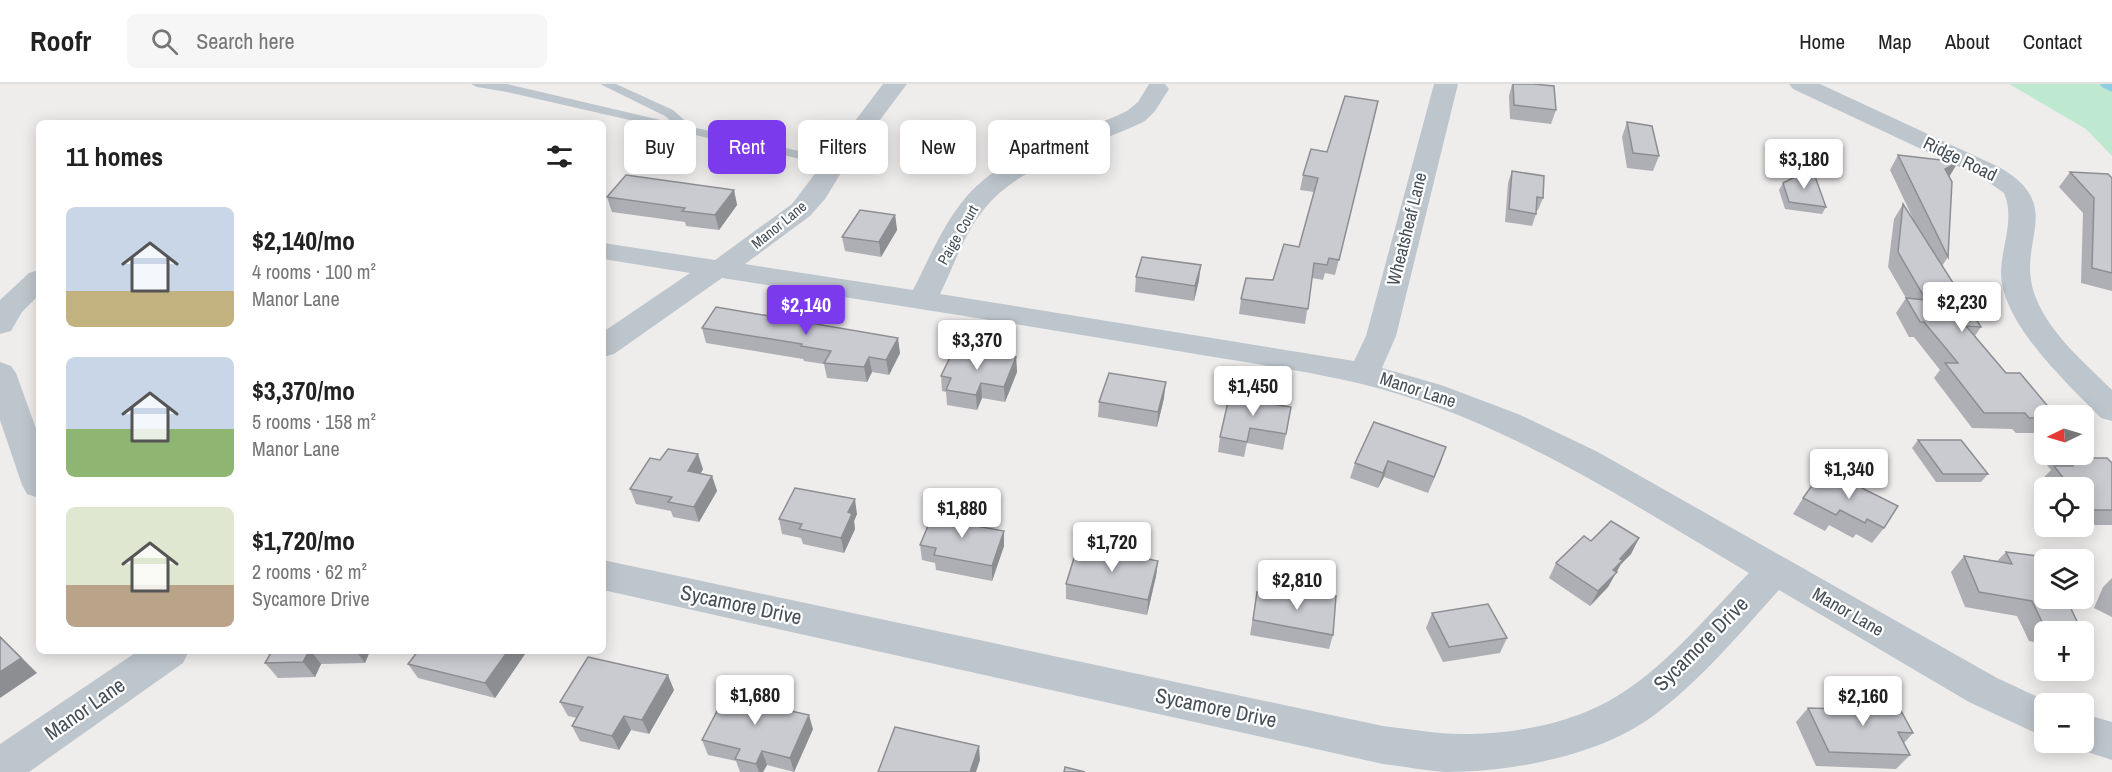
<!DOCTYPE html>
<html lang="en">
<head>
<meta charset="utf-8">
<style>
  :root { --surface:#fff; --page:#f6f6f6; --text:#222; --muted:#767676; --line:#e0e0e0; --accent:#7c3aed }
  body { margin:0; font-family:"Archivo Narrow",sans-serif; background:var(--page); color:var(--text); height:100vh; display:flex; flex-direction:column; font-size:22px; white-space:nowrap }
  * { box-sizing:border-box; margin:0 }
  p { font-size:20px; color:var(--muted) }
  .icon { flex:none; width:33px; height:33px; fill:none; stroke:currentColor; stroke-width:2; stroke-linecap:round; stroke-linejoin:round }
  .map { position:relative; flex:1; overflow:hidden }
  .drawer { position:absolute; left:36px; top:36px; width:570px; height:534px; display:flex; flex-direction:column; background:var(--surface); border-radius:9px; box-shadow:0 3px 15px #0003 }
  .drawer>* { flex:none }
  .banner { position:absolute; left:624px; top:36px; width:570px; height:54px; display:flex; gap:12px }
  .needle { width:39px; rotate:265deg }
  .tools { position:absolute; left:2034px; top:321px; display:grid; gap:12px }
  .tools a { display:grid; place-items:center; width:60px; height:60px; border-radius:9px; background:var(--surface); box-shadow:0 3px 15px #0003; font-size:30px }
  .price { position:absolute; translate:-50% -51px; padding:0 14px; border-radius:6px; background:#fff; color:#222; font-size:20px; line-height:39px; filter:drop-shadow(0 2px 3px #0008) }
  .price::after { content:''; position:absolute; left:50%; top:36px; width:18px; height:14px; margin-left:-9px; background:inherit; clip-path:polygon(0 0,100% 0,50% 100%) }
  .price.on { background:var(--accent); color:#fff }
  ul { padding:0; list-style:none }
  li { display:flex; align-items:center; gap:18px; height:150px; padding:0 30px }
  li span { display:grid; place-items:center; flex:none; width:168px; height:120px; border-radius:9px; color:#555 }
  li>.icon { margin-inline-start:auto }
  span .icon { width:72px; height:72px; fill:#fffc; stroke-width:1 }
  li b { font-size:26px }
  h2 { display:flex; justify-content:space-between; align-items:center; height:72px; padding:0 30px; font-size:26px }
  .chip { padding:0 21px; border-radius:9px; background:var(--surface); box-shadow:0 3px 15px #0003; font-size:21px; line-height:54px }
  .chip.on { background:var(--accent); color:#fff }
  header { display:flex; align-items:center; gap:36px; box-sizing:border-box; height:84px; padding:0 30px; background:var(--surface); border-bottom:2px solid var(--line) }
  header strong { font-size:28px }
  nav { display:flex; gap:33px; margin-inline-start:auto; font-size:21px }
  .search { width:420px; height:54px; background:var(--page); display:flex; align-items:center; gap:15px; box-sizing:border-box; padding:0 21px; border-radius:9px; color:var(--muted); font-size:22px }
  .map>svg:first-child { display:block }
</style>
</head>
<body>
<header>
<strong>Roofr</strong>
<div class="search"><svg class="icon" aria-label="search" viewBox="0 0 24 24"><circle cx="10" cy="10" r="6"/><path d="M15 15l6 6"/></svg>Search here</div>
<nav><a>Home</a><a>Map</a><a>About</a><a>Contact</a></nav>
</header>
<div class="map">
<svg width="2112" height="688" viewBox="0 0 2112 688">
  <rect width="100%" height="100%" fill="#efecec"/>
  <path fill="#bee9d0" d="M2009 0H2112V72L2086 45Z"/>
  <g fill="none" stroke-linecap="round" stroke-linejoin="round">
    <path stroke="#8fcee2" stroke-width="7" d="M2104 0 2112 4"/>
    <path fill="#bec6cd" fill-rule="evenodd" d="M471 0H507L673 39 665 32 600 0H616L673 26 692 43 835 75 841 79 835 83 507 8 477 3Z"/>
    <g fill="#bec6cd" fill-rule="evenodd">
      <path d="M883 0H907L846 81 825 115 810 132 745 180 913 206C929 175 943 140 966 113 1005 67 1075 52 1127 27L1138 18 1149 0H1165L1169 5 1155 27 1145 37C1092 63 1023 78 985 124 964 149 954 182 940 210L1354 277 1366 252 1434 0H1458L1396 252 1382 284 1441 301 1518 330 1596 367 1997 594 2053 620H2044V653L1969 618 1779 506C1740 549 1703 594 1657 629 1603 671 1514 688 1446 688 1425 687 1404 682 1383 680L603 506V476L1383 642C1412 645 1440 651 1470 650 1516 649 1566 640 1607 618 1662 588 1706 533 1749 489 1642 426 1536 356 1417 316 1340 290 1258 281 1178 267 1026 241 874 218 722 194L614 270 603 273V248L690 189 603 175V159L715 176 792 120Z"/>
      <path d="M1789 0H1820L1999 83C2069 123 2013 159 2036 214 2050 250 2085 279 2112 306V337L2101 334C2067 299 2000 238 2001 187 2002 161 2015 134 2004 109L1981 93 1793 5Z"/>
      <path d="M39 186V211L22 228 11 247 0 250V216L29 189Z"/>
      <path d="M0 278 11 282 16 289 39 353V414L27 410 22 401 0 336Z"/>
      <path d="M138 567H189L183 579 29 688H0V660Z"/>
      <path d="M2084 630 2112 638V676L2069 662 2068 658H2084Z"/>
    </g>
  </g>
  <g fill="#aeafb4">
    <path d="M1512 0H1533L1556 26 1551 40 1510 35 1509 12Z"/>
    <path d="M1375 31 1335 191 1325 189 1323 196 1312 194 1305 240 1239 230 1241 215 1273 196 1299 163 1314 108 1300 106 1303 91 1327 68Z"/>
    <path d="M1627 38 1659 72 1653 87 1627 84 1622 53Z"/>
    <path d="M1898 71 1958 78 1949 93 1948 173 1942 182 1981 243 1975 252 2006 289 2044 332V349H2016L2012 345 1972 344 1934 294 1940 286 1914 253H1909L1896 229 1906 214 1888 183 1894 135 1903 120 1917 143 1890 86Z"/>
    <path d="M1512 87 1543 114 1538 126H1536V130L1532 142 1505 138 1508 99Z"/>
    <path d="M2070 88 2112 94V207L2081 199 2083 129 2059 103Z"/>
    <path d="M1783 99 1826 123 1822 130 1785 125 1779 106Z"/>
    <path d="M734 106 737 121 719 146 686 142 685 138 612 128 607 113Z"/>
    <path d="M895 131 897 146 881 173 845 167 842 153Z"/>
    <path d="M1136 193 1199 196 1194 217 1135 208Z"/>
    <path d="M702 244 900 269 889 291 872 288 867 298 827 294 824 280 804 277 803 275 706 259Z"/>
    <path d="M978 272 1016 273 1017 288 1005 318 982 314 977 326 947 321 946 308 942 307 941 292Z"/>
    <path d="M1164 314 1157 343 1098 333 1099 318Z"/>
    <path d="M1267 319 1291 323 1283 366 1247 359 1244 373 1218 368 1220 353Z"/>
    <path d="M2044 353V370H2084L2112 379V441H2084V404H2045L2040 397 2051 386 2034 365Z"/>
    <path d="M1918 356 1988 390 1981 398H1936L1912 364Z"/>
    <path d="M1446 363 1428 409 1384 393 1378 404 1350 394 1355 379Z"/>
    <path d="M703 385 701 389 712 392 717 407 699 438 673 433 671 427 636 420 630 405Z"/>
    <path d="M1803 414 1898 422 1884 444 1872 459 1856 450 1853 454 1829 441 1825 447 1793 430Z"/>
    <path d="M857 430 854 437 855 445 844 469 803 460 801 454 782 450 779 435Z"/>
    <path d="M979 442 1004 462 992 497 936 486 935 479 922 476 920 461Z"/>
    <path d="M1639 454 1631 470 1621 480 1608 503 1590 522 1549 494 1556 479 1591 457Z"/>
    <path d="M2006 468 2082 548H2044V560L2029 557 2017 532 1965 523 1951 488 1964 472 1997 477Z"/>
    <path d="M1158 477 1156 492 1147 531 1066 515V500Z"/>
    <path d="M2112 494V533L2094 524 2103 503Z"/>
    <path d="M1257 508 1272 511 1307 512 1309 508 1333 551 1329 565 1250 551Z"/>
    <path d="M1432 529 1507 554 1500 569 1443 578 1426 544Z"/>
    <path d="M272 567H370L365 579 321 580 315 593 278 594 265 579Z"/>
    <path d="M525 570 495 614 418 594 408 580Z"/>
    <path d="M674 606 649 650 631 646 619 666 580 657 572 642 577 634 568 632 560 618Z"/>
    <path d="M1836 613 1913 649 1904 659 1910 671 1896 685 1816 682 1796 638 1808 624 1827 625Z"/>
    <path d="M786 617 789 626 813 645 794 688 767 681 763 688H740L736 677 708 671 702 656Z"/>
  </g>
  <g fill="#8d8e92">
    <path d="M1958 78 1949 93 1945 85Z"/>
    <path d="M734 106 737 121 719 146 715 131Z"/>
    <path d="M895 131 897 146 881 173 879 158Z"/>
    <path d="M1201 181 1199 196 1194 217 1195 202Z"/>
    <path d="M898 254 900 269 889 291 886 276Z"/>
    <path d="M869 273 872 288 867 298 864 283Z"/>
    <path d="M1016 273 1017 288 1005 318 1004 303Z"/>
    <path d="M1166 298 1164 314 1157 343 1158 328Z"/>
    <path d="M981 299 982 314 977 326 976 311Z"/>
    <path d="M1446 363 1441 378 1428 409 1434 393Z"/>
    <path d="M698 370 703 385 693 402 688 387Z"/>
    <path d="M1388 377 1384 393 1378 404 1383 389Z"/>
    <path d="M712 392 717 407 699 438 694 423Z"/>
    <path d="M855 415 857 430 854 437 855 445 844 469 841 454 848 428Z"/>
    <path d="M1004 447V462L992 497V482Z"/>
    <path d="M1639 454 1631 470 1621 480 1608 503 1590 522 1598 507 1620 475Z"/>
    <path d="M1158 477 1156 492 1147 531 1148 516Z"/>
    <path d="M0 552 37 589 0 614Z"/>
    <path d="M309 567H311L321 580 315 593 303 578Z"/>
    <path d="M356 567H370L365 579Z"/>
    <path d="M508 567H524L525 570 495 614 485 599Z"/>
    <path d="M668 591 674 606 649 650 642 636Z"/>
    <path d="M786 617 790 631 782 625Z"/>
    <path d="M809 631 813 645 794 688 790 674Z"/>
    <path d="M624 632 631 646 619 666 612 652Z"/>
    <path d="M979 662 980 676 976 688H970Z"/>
    <path d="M762 667 767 681 763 688H759L756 680Z"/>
  </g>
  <g fill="#cacbd1" stroke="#8d8e92" stroke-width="1.5">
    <path d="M1513 0H1533L1554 2 1556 26 1514 21Z"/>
    <path d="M1345 12 1378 17 1339 176 1329 174 1327 181 1314 179 1308 225 1241 215 1246 194 1273 196 1284 160 1299 163 1318 94 1303 91 1311 65 1327 68Z"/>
    <path d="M1627 38 1652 42 1659 72 1633 69Z"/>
    <path d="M1898 71 1958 78 1945 85 1952 98 1948 173Z"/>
    <path d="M1812 84 1826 123 1789 118 1783 99Z"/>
    <path d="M1512 87 1544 92 1543 114 1537 113 1536 130 1509 125Z"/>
    <path d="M2070 88 2108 90 2112 94V189L2092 184 2094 114Z"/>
    <path d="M626 91 734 106 715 131 682 127 685 124 607 113Z"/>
    <path d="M1903 120 1981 243 1966 242 2006 289H2020L2056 332H2044V334H2029L2025 329H1984L1945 279H1958L1924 238H1920L1906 214 1926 216 1898 168Z"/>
    <path d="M860 126 895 131 879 158 842 153Z"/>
    <path d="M1142 173 1201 181 1195 202 1136 193Z"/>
    <path d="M716 223 898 254 886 276 869 273 864 283 824 279 831 267 801 262 802 260 702 244Z"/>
    <path d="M953 267 978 272 980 267 1016 273 1004 303 981 299 976 311 946 306 951 294 941 292Z"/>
    <path d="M1109 289 1166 298 1158 328 1099 318Z"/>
    <path d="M1230 309 1267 316 1266 319 1291 323 1286 350 1250 344 1247 358 1220 353Z"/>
    <path d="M1374 338 1446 363 1434 393 1388 377 1383 389 1355 379Z"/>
    <path d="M1918 356H1961L1988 390H1943Z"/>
    <path d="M2084 363 2093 374H2107L2112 379V426H2089L2084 418V404H2071L2054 382H2073L2064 370H2084Z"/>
    <path d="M668 365 698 370 688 387 712 392 694 423 668 418 672 413 630 405 650 374 660 376Z"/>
    <path d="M1824 385 1898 422 1884 444 1867 435 1865 439 1840 426 1836 431 1803 414Z"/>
    <path d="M795 404 855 415 848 428 852 430 841 454 799 445 802 440 779 435Z"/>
    <path d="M934 428 979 437 976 442 1004 447 992 482 934 471 936 464 920 461Z"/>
    <path d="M1611 437 1639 454 1620 475 1623 476 1613 486 1617 488 1598 507 1556 479 1584 452 1591 457Z"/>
    <path d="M1078 461 1158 477 1148 516 1066 500Z"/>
    <path d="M2006 468 2046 473 2047 476H2044V514H2066L2082 548 2044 542 2032 517 1979 508 1964 472 2012 480Z"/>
    <path d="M1273 506 1308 512 1309 508 1336 512 1333 551 1253 536 1257 508 1272 511Z"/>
    <path d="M1488 520 1507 554 1449 563 1432 529Z"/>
    <path d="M0 553 21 574 0 588Z"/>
    <path d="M272 567H309L303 578 265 579Z"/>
    <path d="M418 567H508L485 599 408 580Z"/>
    <path d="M588 573 668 591 642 636 624 632 612 652 572 642 583 623 560 618Z"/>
    <path d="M729 604 786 617 782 625 809 631 790 674 762 667 756 680 735 675 740 665 702 656Z"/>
    <path d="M1836 613 1895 616 1913 649 1898 648 1910 671 1829 668 1808 624 1842 625Z"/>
    <path d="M895 643 979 662 970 688H878Z"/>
    <path d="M1065 683 1085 688H1064Z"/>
  </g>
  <g text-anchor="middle" stroke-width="4.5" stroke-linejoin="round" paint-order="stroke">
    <g font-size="15" fill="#464f57" stroke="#fff">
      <text transform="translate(779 141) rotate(-39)" y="5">Manor Lane</text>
      <text transform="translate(958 151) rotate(-60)" y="5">Paige Court</text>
    </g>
    <g font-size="18" fill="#464f57" stroke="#fff">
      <text transform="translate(1960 75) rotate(26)" y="6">Ridge Road</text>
      <text transform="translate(1407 145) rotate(-76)" y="6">Wheatsheaf Lane</text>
      <text transform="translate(1418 306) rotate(18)" y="6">Manor Lane</text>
      <text transform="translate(1848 528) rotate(30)" y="6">Manor Lane</text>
    </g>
    <g font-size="21" fill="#464f57" stroke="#fff">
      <text transform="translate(741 521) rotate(12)" y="7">Sycamore Drive</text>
      <text transform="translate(1701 560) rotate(-45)" y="7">Sycamore Drive</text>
      <text transform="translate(1216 624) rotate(12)" y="7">Sycamore Drive</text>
      <text transform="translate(85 625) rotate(-35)" y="7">Manor Lane</text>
    </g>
  </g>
</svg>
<div class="tools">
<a><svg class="needle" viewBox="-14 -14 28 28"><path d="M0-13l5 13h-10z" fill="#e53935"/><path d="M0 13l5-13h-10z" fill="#767676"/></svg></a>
<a><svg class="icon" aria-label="locate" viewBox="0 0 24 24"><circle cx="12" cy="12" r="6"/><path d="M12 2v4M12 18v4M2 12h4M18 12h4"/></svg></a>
<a><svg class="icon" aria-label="layers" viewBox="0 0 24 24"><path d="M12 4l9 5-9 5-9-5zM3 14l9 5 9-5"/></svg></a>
<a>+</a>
<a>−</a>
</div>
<b class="price" style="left:1804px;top:106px">$3,180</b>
<b class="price" style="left:1962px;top:249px">$2,230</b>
<b class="price on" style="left:806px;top:252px">$2,140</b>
<b class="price" style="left:977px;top:287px">$3,370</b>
<b class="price" style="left:1253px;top:333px">$1,450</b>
<b class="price" style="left:1849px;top:416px">$1,340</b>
<b class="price" style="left:962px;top:455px">$1,880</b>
<b class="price" style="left:1112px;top:489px">$1,720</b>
<b class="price" style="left:1297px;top:527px">$2,810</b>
<b class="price" style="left:755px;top:642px">$1,680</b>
<b class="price" style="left:1863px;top:643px">$2,160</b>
<div class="banner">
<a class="chip">Buy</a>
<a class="chip on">Rent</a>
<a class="chip">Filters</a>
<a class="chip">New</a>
<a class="chip">Apartment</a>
</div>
<section class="drawer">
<h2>11 homes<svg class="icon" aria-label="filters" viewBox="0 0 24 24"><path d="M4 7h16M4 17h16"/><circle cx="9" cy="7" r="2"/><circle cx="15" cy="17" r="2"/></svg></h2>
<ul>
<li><span style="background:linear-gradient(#c9d6e8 70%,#c2b280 0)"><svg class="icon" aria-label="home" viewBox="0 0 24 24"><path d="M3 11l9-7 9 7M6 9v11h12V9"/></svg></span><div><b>$2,140/mo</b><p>4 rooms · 100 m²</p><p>Manor Lane</p></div></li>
<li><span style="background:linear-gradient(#c9d6e8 60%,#8fb573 0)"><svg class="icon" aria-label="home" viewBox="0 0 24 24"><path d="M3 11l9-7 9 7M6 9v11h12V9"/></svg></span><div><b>$3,370/mo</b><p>5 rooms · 158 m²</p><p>Manor Lane</p></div></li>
<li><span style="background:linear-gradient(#dfe7d0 65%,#b9a48a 0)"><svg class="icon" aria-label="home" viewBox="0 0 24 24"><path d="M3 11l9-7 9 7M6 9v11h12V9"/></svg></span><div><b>$1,720/mo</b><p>2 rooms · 62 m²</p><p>Sycamore Drive</p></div></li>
</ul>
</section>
</div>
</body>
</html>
